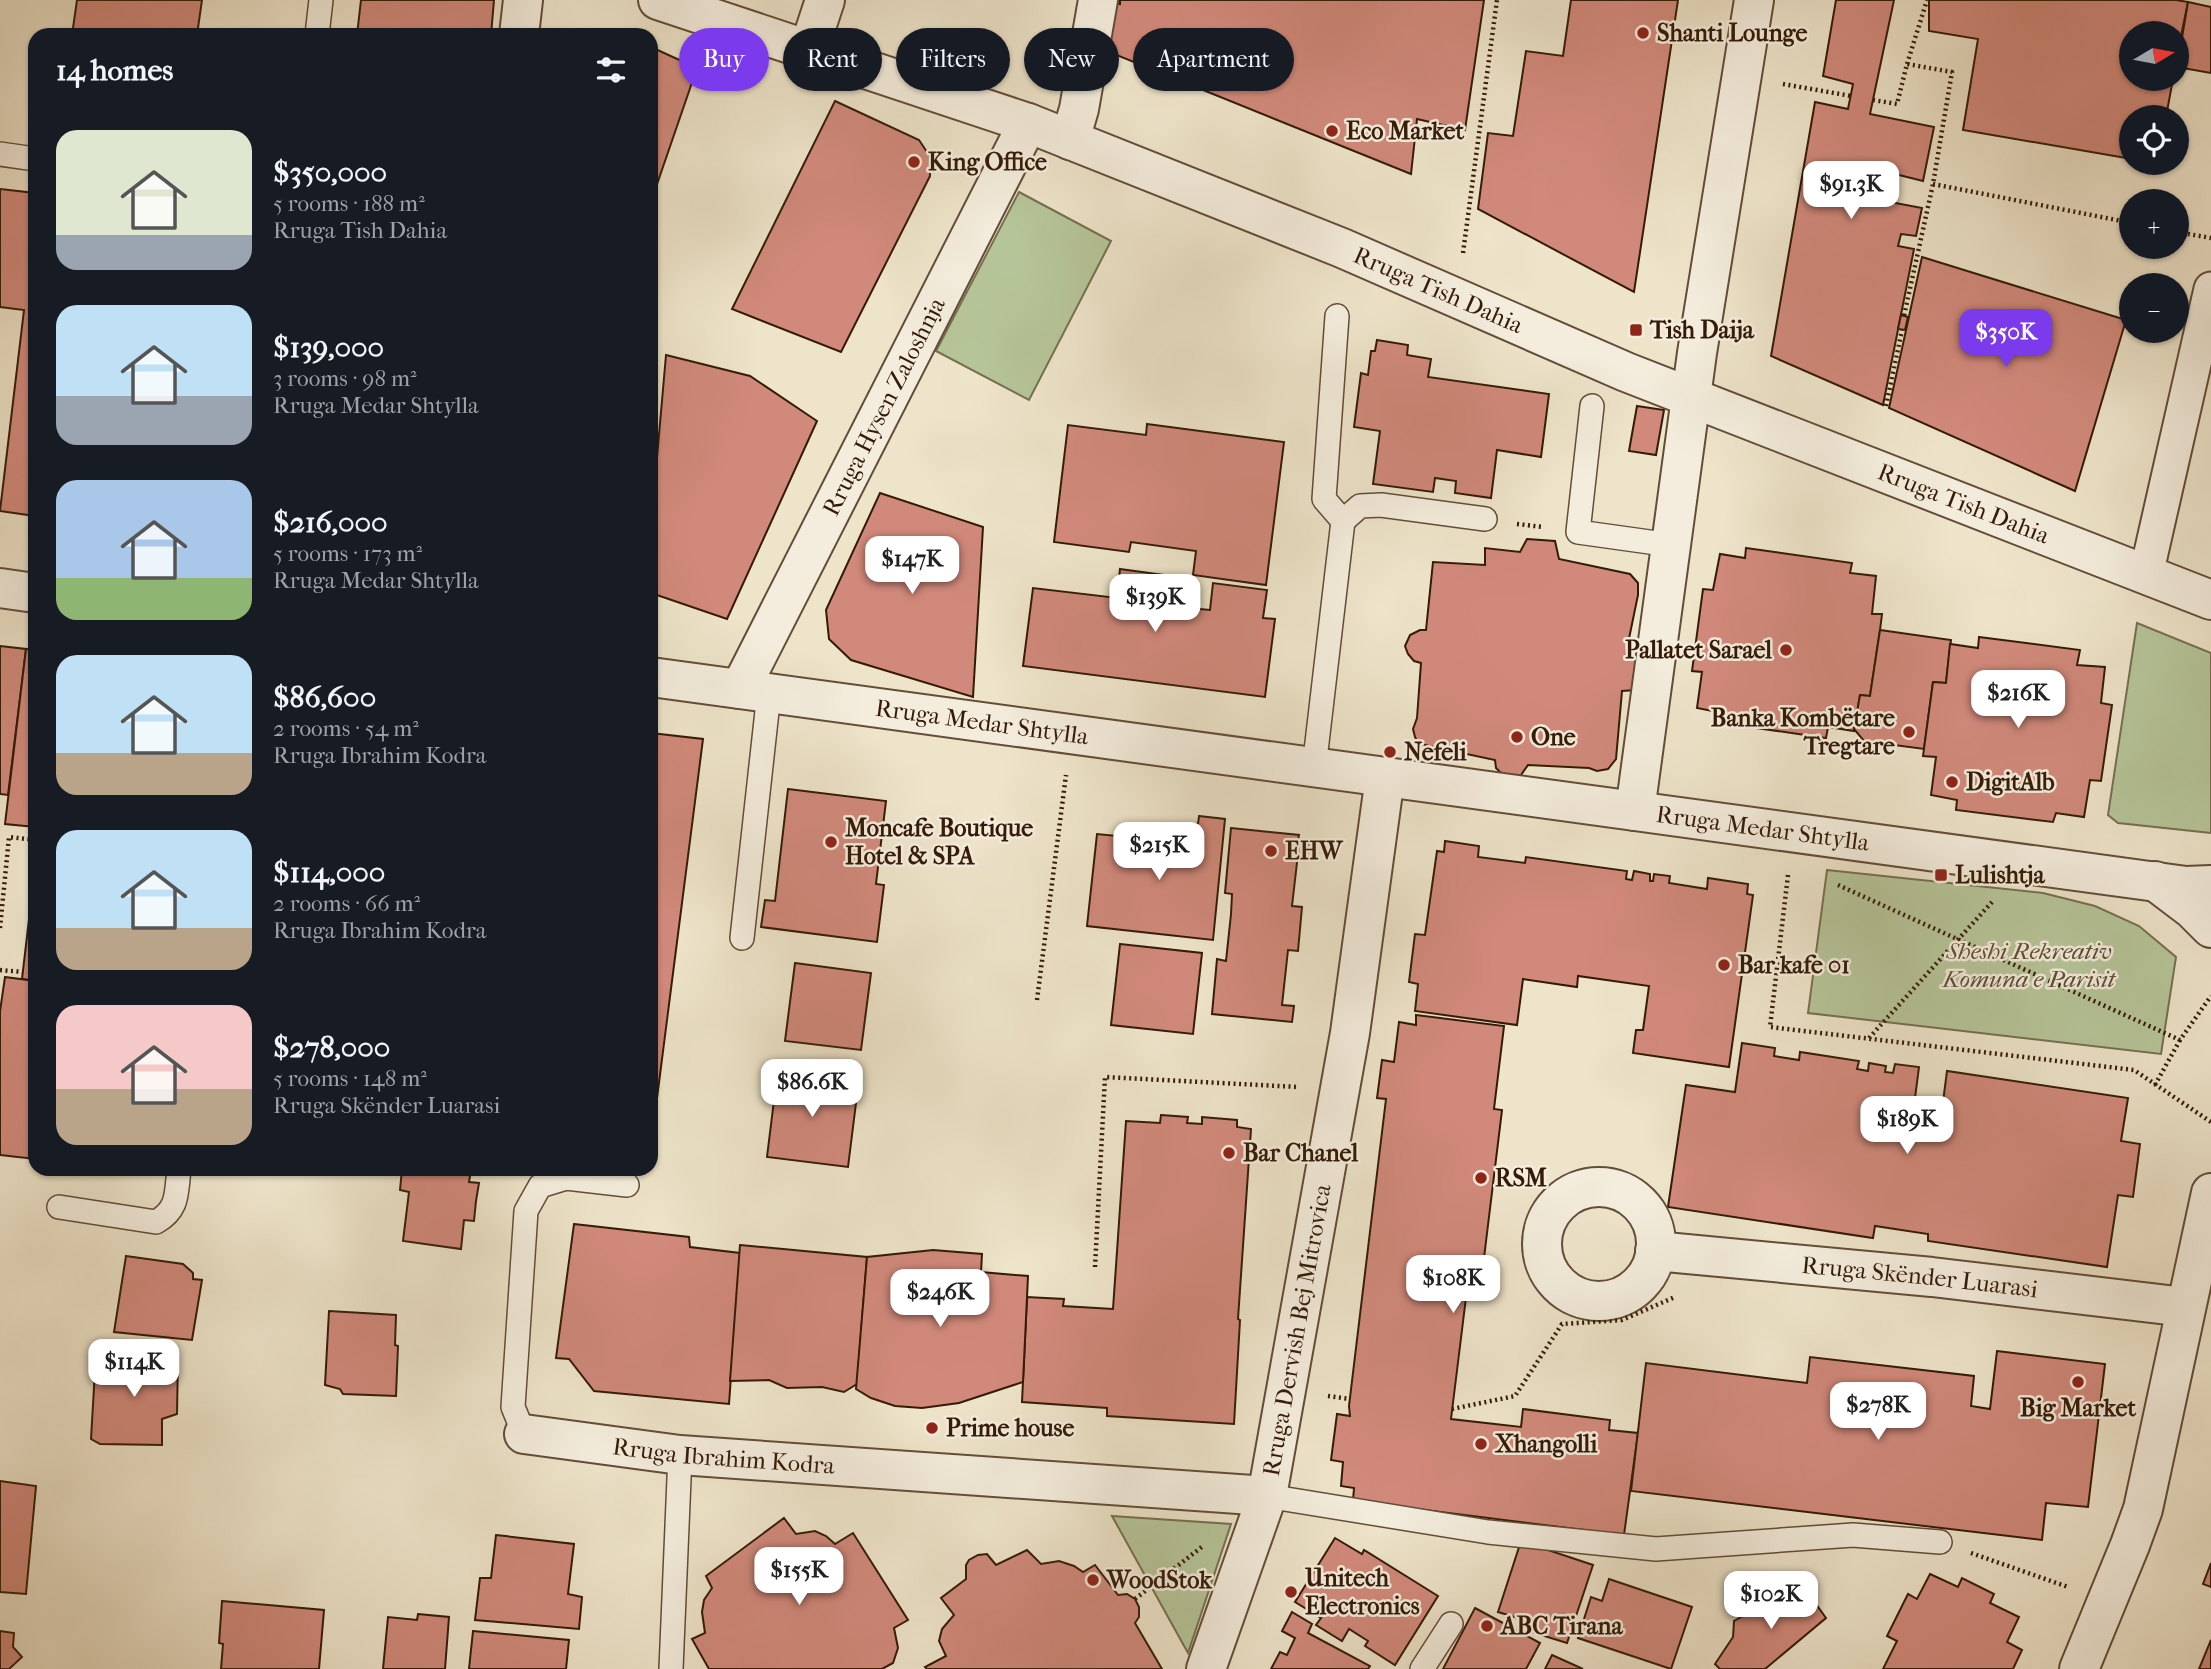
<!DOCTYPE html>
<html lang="en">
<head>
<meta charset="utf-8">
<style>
  :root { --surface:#171b24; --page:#20242c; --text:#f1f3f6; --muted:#9ea1a6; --accent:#7c3aed }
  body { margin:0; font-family:"IM FELL French Canon",serif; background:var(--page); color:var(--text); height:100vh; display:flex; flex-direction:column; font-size:26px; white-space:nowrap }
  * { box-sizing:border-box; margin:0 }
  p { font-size:23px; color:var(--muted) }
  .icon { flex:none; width:38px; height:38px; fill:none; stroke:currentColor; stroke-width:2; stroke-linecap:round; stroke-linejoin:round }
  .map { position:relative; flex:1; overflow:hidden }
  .side { position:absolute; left:28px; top:28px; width:630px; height:1148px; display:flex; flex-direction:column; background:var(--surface); border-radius:21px; box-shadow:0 2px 5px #0004 }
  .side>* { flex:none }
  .guide { position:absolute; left:679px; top:28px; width:665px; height:63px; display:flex; gap:14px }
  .needle { width:46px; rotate:80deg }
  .buttons { position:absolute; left:2119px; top:21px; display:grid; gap:14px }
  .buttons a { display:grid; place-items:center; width:70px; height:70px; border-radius:50%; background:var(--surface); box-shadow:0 2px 5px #0004; font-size:35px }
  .price { position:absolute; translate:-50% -60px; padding:0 16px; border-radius:14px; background:#fff; color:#222; font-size:23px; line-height:46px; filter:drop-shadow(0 2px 4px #0008) }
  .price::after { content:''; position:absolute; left:50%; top:42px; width:21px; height:16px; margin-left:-10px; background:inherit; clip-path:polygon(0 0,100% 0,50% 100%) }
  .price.active { background:var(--accent); color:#fff }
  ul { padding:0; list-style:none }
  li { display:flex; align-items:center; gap:21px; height:175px; padding:0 28px }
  li span { display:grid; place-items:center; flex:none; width:196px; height:140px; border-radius:21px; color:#555 }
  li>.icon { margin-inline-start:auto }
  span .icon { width:84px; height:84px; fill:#fffc; stroke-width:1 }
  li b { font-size:30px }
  h2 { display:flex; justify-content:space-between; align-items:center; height:84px; padding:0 28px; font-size:30px }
  .tag { padding:0 24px; border-radius:32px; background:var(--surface); box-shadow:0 2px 5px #0004; font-size:24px; line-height:63px }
  .tag.active { background:var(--accent); color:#fff }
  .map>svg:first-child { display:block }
</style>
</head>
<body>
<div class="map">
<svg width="2211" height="1669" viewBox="0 0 2211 1669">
  <rect width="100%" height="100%" fill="#eee4ca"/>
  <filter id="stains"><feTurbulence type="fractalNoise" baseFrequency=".00286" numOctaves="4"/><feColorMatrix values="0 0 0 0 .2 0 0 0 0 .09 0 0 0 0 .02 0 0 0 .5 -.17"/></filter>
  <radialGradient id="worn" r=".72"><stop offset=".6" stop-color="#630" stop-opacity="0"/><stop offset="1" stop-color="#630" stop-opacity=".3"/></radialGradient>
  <g fill="#b6c599" stroke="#757050" stroke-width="2">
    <path d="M1019 192 1111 241 1029 400 936 351Z"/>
    <path d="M2137 623 2211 653V833L2118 823 2108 815Z"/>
    <path d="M1827 870 2043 893 2095 906 2139 926 2176 957 2161 1054 1808 1013Z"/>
    <path d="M1112 1516 1231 1524 1188 1653Z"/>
  </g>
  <g fill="#d1897b" stroke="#341b07" stroke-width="2">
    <path d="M77 0H202L197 35H72Z"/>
    <path d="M361 0H494L491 35H357Z"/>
    <path d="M1120 0H1484L1465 130 1417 119 1411 174 1099 48 1108 2 1120 4Z"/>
    <path d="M1571 0H1678L1634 292 1478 209 1488 133 1513 136 1526 51 1563 56Z"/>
    <path d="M1836 0H1894L1870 114 1934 127 1923 181 1895 174 1890 202 1922 208 1916 236 1901 234 1898 246 1914 249 1883 405 1771 356 1815 102 1848 109 1853 84 1823 76Z"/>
    <path d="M1929 0H2176L2188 2 2177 56V33H2132V79H2173L2166 117H2132V159L1963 130 1978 39 1929 31Z"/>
    <path d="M2188 2 2211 7V73L2177 67Z"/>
    <path d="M651 47 697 68 655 190 651 188Z"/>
    <path d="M835 101 919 140 929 155 930 176 841 352 732 309Z"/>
    <path d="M0 189 35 193V516L0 511 24 310 0 307Z"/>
    <path d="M1922 257 2126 320 2075 491 1889 408Z"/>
    <path d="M1901 315 1908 317 1905 330 1898 329Z"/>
    <path d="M1377 340 1408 345 1407 355 1431 359 1428 377 1549 394 1541 457 1497 450 1491 498 1455 493 1456 481 1435 478 1433 492 1373 484 1380 431 1354 427 1361 373 1368 375 1371 351H1375Z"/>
    <path d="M666 355 750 376 817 421 727 619 651 593V526Z"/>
    <path d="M1637 406 1664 410 1656 455 1629 451Z"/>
    <path d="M1147 424 1284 442 1266 585 1193 575 1196 551 1131 542 1129 552 1054 542 1068 425 1146 435Z"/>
    <path d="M880 493 983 527 973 697 851 660 829 639 826 610Z"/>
    <path d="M1527 539 1555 541 1559 559 1630 574 1638 583V595L1625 658 1635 660 1643 669 1636 690 1622 691 1616 759 1608 769 1597 771 1589 768 1528 765 1521 775 1510 778 1502 774 1496 768 1495 760 1429 746 1418 743 1415 737 1413 729 1417 718 1421 663 1414 661 1408 654 1405 646 1410 635 1420 630H1426L1433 562 1485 565V548L1520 552Z"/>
    <path d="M1746 548 1852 563 1850 573 1876 576 1872 614H1882L1880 630 1870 696 1860 695 1854 731 1828 727 1826 738 1722 723 1723 713 1697 708 1702 672 1692 671 1703 589 1713 590 1720 554 1745 558Z"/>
    <path d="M1120 569 1194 579 1190 608 1210 610 1213 583 1267 590 1263 618 1275 619 1265 697 1023 666 1033 588 1117 598Z"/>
    <path d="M1880 630 1951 640 1946 683 1933 682 1924 749 1864 741 1854 729 1860 695 1870 696Z"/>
    <path d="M1979 637 2080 650 2077 665 2105 667 2101 703 2112 705 2101 781 2090 780 2084 817 2056 813 2053 822 1956 810 1957 800 1931 795 1936 757 1923 756 1933 682 1946 683 1950 644 1978 648Z"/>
    <path d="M0 646 26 649 8 795 0 794Z"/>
    <path d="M26 649 35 650V827L5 824Z"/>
    <path d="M651 733 703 739 651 1145Z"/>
    <path d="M788 789 886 801 876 884 884 885 877 942 761 927 765 900 775 901Z"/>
    <path d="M1199 816 1225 819 1213 940 1087 926 1097 834 1179 842 1181 823 1198 824Z"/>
    <path d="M1231 828 1299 835 1298 840 1309 841 1307 856 1298 854 1292 906 1302 907 1298 951 1288 950 1282 1005 1294 1006 1292 1022 1212 1014 1217 959 1226 961 1231 914 1232 894 1225 893Z"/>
    <path d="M1445 841 1479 846 1478 857 1525 863 1526 857 1627 871 1626 879 1632 880 1634 871 1650 874V881H1653L1654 874 1670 876 1669 883 1707 889 1708 878 1748 884 1747 894 1753 895 1729 1067 1633 1053 1636 1030H1643L1649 986 1578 976 1577 987 1523 979 1517 1025 1415 1011 1418 984 1409 982 1415 934 1425 935 1437 851 1444 852Z"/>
    <path d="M35 868V981L22 979Z"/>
    <path d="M1120 944 1202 953 1193 1034 1111 1025Z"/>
    <path d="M795 963 871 973 861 1050 785 1041Z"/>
    <path d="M5 977 35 981V1159L0 1155V1011Z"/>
    <path d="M1416 1015 1504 1026 1494 1109 1502 1110 1483 1266 1470 1265 1451 1419 1521 1427 1523 1409 1610 1420 1609 1430 1638 1433 1624 1535 1353 1501 1354 1488 1341 1486 1343 1462 1331 1460 1337 1414 1350 1416 1349 1406 1386 1099 1377 1098 1382 1060 1394 1062 1399 1022 1416 1025Z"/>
    <path d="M1742 1043 1775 1048 1774 1056 1799 1060 1800 1052 1859 1061 1857 1069 1868 1071 1869 1063 1886 1066 1885 1072 1893 1073 1895 1064 1919 1067 1915 1098 1943 1102 1947 1071 2128 1098 2121 1141 2140 1144 2133 1197 2118 1195 2107 1267 1928 1241V1234L1875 1226 1873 1238 1668 1207 1686 1085 1735 1092Z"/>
    <path d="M778 1068 848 1077 846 1102 856 1103 848 1167 767 1157Z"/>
    <path d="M1161 1115 1188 1117 1187 1123 1202 1124V1117L1237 1120V1127L1251 1129 1238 1319 1240 1320 1234 1424 1107 1416V1408L1022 1402 1027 1297 1064 1299 1063 1306 1113 1309 1126 1121 1160 1123Z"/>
    <path d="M402 1169 471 1170 469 1182 479 1183 476 1201 474 1221 464 1220 461 1249 403 1241 409 1192 400 1190Z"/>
    <path d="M574 1224 689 1237 690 1247 740 1253 729 1404 594 1391 569 1359 556 1358Z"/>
    <path d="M740 1245 867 1257 857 1384 844 1392 822 1387 787 1388 769 1380 730 1381Z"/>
    <path d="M933 1250 982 1254 981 1272 1028 1276 1023 1382 959 1403 922 1408 895 1406 871 1398 856 1389 867 1257Z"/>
    <path d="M126 1256 183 1264 193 1273V1279L202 1280 192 1340 114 1332Z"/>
    <path d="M329 1311 396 1315 395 1345 398 1346 396 1396 343 1394 340 1389 325 1385Z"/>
    <path d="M1997 1351 2105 1364 2088 1507 2046 1503 2042 1540 1631 1491 1646 1363 1807 1383 1810 1357 1974 1376 1971 1406 1990 1409Z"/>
    <path d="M105 1355 178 1356 177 1414 162 1419V1445L100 1444 91 1439 95 1370 103 1368Z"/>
    <path d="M0 1481 36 1486 26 1594 0 1592Z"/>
    <path d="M784 1518 796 1534 815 1531 826 1536 835 1544 853 1533 908 1620 894 1628 898 1648 893 1663 882 1669H709L692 1639 705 1633 702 1612 704 1600 712 1588 706 1576Z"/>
    <path d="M496 1535 574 1544 568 1594 582 1597 579 1629 475 1620 480 1578H491Z"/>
    <path d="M1335 1538 1362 1554 1364 1550 1438 1596 1395 1665 1365 1646 1368 1641 1349 1629 1342 1641 1316 1625 1321 1618 1295 1602Z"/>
    <path d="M1521 1541 1593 1565 1567 1643 1525 1630 1528 1621 1498 1612Z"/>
    <path d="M1027 1550 1041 1564 1059 1561 1074 1566 1083 1572 1095 1565 1118 1595 1127 1594 1135 1599 1139 1607V1617L1135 1623 1162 1669H927L925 1667 946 1656 939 1641 942 1629 954 1615 941 1598 966 1579V1565L969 1560 978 1555 987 1554 996 1565Z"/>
    <path d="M2211 1563V1587L2203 1584Z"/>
    <path d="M1930 1574 1958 1587 1962 1578 1994 1594 1990 1603 2019 1617 2007 1642 2022 1650 2013 1669H1883L1897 1641 1887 1636 1908 1594 1917 1599Z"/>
    <path d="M1609 1579 1692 1607 1671 1669 1578 1638 1591 1597 1602 1601Z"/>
    <path d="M1801 1583 1826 1618 1765 1669H1720L1715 1664 1733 1637 1734 1621Z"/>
    <path d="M222 1601 324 1610 319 1669H221L223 1644 219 1643Z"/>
    <path d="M1475 1608 1540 1643 1526 1669H1443Z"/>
    <path d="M1292 1612 1312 1624 1308 1633 1370 1666 1368 1669H1271L1280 1652 1287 1655 1295 1638 1282 1631Z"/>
    <path d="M418 1614 449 1617 445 1669H383L388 1617 417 1620Z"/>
    <path d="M0 1631 14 1633 13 1647 22 1657 9 1669H0Z"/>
    <path d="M473 1631 569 1640 566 1669H469Z"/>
    <path d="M2211 1640V1669H2199Z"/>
    <path d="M1552 1655 1583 1669H1545Z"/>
  </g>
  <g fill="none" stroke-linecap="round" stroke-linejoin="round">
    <g stroke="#624d38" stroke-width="26">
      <g id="service">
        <path d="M317 35 321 0"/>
        <path d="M0 154 35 159"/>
        <path d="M1337 316 1324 499 1343 521"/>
        <path d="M1592 406 1578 532 1671 545"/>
        <path d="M1343 521 1360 506 1381 505 1485 519"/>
        <path d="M1314 768 1343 521"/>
        <path d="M742 938 769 693"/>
        <path d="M59 1207 156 1222C179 1209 176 1193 179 1169"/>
        <path d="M524 1434 513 1407 526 1211 540 1186 566 1178 627 1185"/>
        <path d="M1267 1496 1488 1532 1656 1549 1853 1535 1940 1542"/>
        <path d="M671 1669 680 1455"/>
        <path d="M1422 1669 1451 1624"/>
      </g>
    </g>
    <g stroke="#624d38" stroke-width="37">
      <path id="pedestrian" d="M2146 575 2211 289"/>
    </g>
    <g stroke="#624d38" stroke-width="42">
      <g id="minor">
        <path d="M519 35 523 0"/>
        <path d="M808 52 825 0"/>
        <path d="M1070 140 1079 109 1098 0"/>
        <path id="s1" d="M740 689 1028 123"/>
        <path d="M1635 811 1697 353 1754 0"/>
        <circle cx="1599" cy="1244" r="57"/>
        <path id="s2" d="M1655 1251 1932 1277 2185 1307"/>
        <path id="s3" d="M524 1434 680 1455 1267 1496"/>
        <path id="s4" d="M1206 1669 1267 1496 1350 1033 1385 777"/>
      </g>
    </g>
    <g stroke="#624d38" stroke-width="42">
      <g id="tertiary">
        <path id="s5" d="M658 0 1028 123 1342 248 1626 372 2211 600"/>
        <path d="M0 588 35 593"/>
        <path id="s6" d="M651 677 2186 886 2211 885"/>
        <path d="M2155 881 2192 909 2211 928"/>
        <path d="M2079 1669 2130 1545 2143 1509 2211 1193"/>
      </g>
    </g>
    <g stroke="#341b07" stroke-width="4.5" stroke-dasharray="2 3.5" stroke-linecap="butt">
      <path d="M1907 64 1927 0"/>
      <path d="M1783 84 1851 96"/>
      <path d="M1873 100 1897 104 1907 64 1952 72 1933 184 1904 316"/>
      <path d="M1933 184 2132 223"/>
      <path d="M2177 232 2211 238"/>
      <path d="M1463 253 1497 0"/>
      <path d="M1886 406 1902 330"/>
      <path d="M1517 524 1543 527"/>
      <path d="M1788 875 1770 1027 2134 1070 2211 1122"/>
      <path d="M1838 885 2180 1040 2211 996"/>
      <path d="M0 928 9 837 35 840"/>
      <path d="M0 970 23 972"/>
      <path d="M1037 1000 1066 775"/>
      <path d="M1869 1038 1992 902"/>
      <path d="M2155 1085 2180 1040"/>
      <path d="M1095 1267 1105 1077 1298 1087"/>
      <path d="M1328 1396 1350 1399"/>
      <path d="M1452 1409 1515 1396 1562 1324 1622 1320 1675 1297"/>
      <path d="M1971 1553 2068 1587"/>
      <path d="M1135 1599 1203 1546"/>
    </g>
    <use href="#service" stroke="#f4eddd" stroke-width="23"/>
    <use href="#pedestrian" stroke="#f4eddd" stroke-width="33"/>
    <use href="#minor" stroke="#f4eddd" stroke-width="38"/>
    <use href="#tertiary" stroke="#f4eddd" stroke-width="38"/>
  </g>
  <g fill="#8f2418" stroke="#f4eddd" stroke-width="2.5">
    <circle cx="1643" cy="33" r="7"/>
    <circle cx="1332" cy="131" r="7"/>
    <circle cx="914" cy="162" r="7"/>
    <rect x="1629" y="323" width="14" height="14" rx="3.5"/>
    <circle cx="1786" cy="650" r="7"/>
    <circle cx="1909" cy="732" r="7"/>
    <circle cx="1517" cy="737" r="7"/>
    <circle cx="1390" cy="752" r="7"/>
    <circle cx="1952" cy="782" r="7"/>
    <circle cx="831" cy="842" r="7"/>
    <circle cx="1271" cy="851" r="7"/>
    <rect x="1934" y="868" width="14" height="14" rx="3.5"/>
    <circle cx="1724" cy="965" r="7"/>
    <circle cx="1229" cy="1153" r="7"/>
    <circle cx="1481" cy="1178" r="7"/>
    <circle cx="2078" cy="1382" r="7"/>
    <circle cx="932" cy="1428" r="7"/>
    <circle cx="1481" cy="1444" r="7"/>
    <circle cx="1093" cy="1580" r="7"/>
    <circle cx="1291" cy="1592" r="7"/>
    <circle cx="1487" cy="1626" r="7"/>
  </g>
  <g text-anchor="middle" stroke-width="5" stroke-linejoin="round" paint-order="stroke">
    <g font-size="24" font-weight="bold" fill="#341b07" stroke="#f4eddd" text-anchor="start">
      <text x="1657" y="41">Shanti Lounge</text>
      <text x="1346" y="139">Eco Market</text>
      <text x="928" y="170">King Office</text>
      <text x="1650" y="338">Tish Daija</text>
      <text x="1772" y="658" text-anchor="end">Pallatet Sarael</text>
      <text x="1895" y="726" text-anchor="end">Banka Kombëtare<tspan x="1895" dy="28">Tregtare</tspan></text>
      <text x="1531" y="745">One</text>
      <text x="1404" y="760">Nefeli</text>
      <text x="1966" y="790">DigitAlb</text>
      <text x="845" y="836">Moncafe Boutique<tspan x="845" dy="28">Hotel &amp; SPA</tspan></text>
      <text x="1285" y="859">EHW</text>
      <text x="1955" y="883">Lulishtja</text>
      <text x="1738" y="973">Bar kafe 01</text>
      <text x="1243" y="1161">Bar Chanel</text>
      <text x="1495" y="1186">RSM</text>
      <text x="2078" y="1416" text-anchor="middle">Big Market</text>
      <text x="946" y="1436">Prime house</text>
      <text x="1495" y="1452">Xhangolli</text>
      <text x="1305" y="1586">Unitech<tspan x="1305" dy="28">Electronics</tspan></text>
      <text x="1107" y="1588">WoodStok</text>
      <text x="1501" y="1634">ABC Tirana</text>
    </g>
    <g font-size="24" fill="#341b07" stroke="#f4eddd">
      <text dy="8" stroke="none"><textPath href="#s5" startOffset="833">Rruga Tish Dahia</textPath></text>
      <text dy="8" stroke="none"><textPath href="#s1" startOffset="317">Rruga Hysen Zaloshnja</textPath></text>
      <text dy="8" stroke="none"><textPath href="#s5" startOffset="1400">Rruga Tish Dahia</textPath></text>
      <text dy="8" stroke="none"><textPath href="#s6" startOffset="334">Rruga Medar Shtylla</textPath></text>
      <text dy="8" stroke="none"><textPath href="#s6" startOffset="1122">Rruga Medar Shtylla</textPath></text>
      <text dy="8" stroke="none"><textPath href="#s2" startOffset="266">Rruga Skënder Luarasi</textPath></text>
      <text dy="8" stroke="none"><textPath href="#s4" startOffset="352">Rruga Dervish Bej Mitrovica</textPath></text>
      <text dy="8" stroke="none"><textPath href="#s3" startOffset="201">Rruga Ibrahim Kodra</textPath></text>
    </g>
    <g font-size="24" font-style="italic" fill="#5b4e33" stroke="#f4eddd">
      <text x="2029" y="959">Sheshi Rekreativ<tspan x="2029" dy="28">Komuna e Parisit</tspan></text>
    </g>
  </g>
  <rect width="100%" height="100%" filter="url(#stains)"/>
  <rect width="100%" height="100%" fill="url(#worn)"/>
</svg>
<div class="buttons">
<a><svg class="needle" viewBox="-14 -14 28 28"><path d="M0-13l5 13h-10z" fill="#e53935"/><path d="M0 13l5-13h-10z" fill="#9ea1a6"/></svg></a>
<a><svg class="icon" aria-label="locate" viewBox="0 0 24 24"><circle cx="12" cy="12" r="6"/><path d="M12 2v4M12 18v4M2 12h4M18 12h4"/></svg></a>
<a>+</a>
<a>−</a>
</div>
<b class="price" style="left:1851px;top:221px">$91.3K</b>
<b class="price active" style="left:2006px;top:369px">$350K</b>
<b class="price" style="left:912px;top:596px">$147K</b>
<b class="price" style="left:1155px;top:634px">$139K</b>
<b class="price" style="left:2018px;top:730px">$216K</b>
<b class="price" style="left:1159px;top:882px">$215K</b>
<b class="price" style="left:812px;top:1119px">$86.6K</b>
<b class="price" style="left:1907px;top:1156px">$189K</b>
<b class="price" style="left:1453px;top:1315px">$108K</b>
<b class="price" style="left:940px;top:1329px">$246K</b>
<b class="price" style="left:134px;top:1399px">$114K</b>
<b class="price" style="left:1878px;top:1442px">$278K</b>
<b class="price" style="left:799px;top:1607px">$155K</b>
<b class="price" style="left:1771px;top:1631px">$102K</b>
<div class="guide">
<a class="tag active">Buy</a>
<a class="tag">Rent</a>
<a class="tag">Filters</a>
<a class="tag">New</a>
<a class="tag">Apartment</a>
</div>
<section class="side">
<h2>14 homes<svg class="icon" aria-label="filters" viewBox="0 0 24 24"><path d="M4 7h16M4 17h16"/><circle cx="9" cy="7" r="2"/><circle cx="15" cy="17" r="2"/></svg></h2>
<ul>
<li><span style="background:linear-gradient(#dfe7d0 75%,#9aa5b1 0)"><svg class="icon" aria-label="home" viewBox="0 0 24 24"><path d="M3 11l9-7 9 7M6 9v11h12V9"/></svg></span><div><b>$350,000</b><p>5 rooms · 188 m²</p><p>Rruga Tish Dahia</p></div></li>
<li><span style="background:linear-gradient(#bfe0f5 65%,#9aa5b1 0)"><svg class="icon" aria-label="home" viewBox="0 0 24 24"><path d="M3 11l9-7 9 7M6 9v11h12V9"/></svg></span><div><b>$139,000</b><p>3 rooms · 98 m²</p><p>Rruga Medar Shtylla</p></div></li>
<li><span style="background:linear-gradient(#a9c7e8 70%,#8fb573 0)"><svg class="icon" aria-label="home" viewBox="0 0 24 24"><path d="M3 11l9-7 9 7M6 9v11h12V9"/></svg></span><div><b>$216,000</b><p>5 rooms · 173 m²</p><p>Rruga Medar Shtylla</p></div></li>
<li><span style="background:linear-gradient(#bfe0f5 70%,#b9a48a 0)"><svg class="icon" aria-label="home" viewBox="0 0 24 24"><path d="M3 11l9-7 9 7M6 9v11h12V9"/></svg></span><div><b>$86,600</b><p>2 rooms · 54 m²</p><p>Rruga Ibrahim Kodra</p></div></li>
<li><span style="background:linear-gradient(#bfe0f5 70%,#b9a48a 0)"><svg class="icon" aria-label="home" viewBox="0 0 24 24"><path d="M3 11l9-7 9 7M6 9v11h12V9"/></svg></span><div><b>$114,000</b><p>2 rooms · 66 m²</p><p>Rruga Ibrahim Kodra</p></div></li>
<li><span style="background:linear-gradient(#f6c9c9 60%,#b9a48a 0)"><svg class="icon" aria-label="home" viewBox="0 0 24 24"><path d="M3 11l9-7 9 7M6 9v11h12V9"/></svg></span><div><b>$278,000</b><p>5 rooms · 148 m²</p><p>Rruga Skënder Luarasi</p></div></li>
</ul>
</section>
</div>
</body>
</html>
